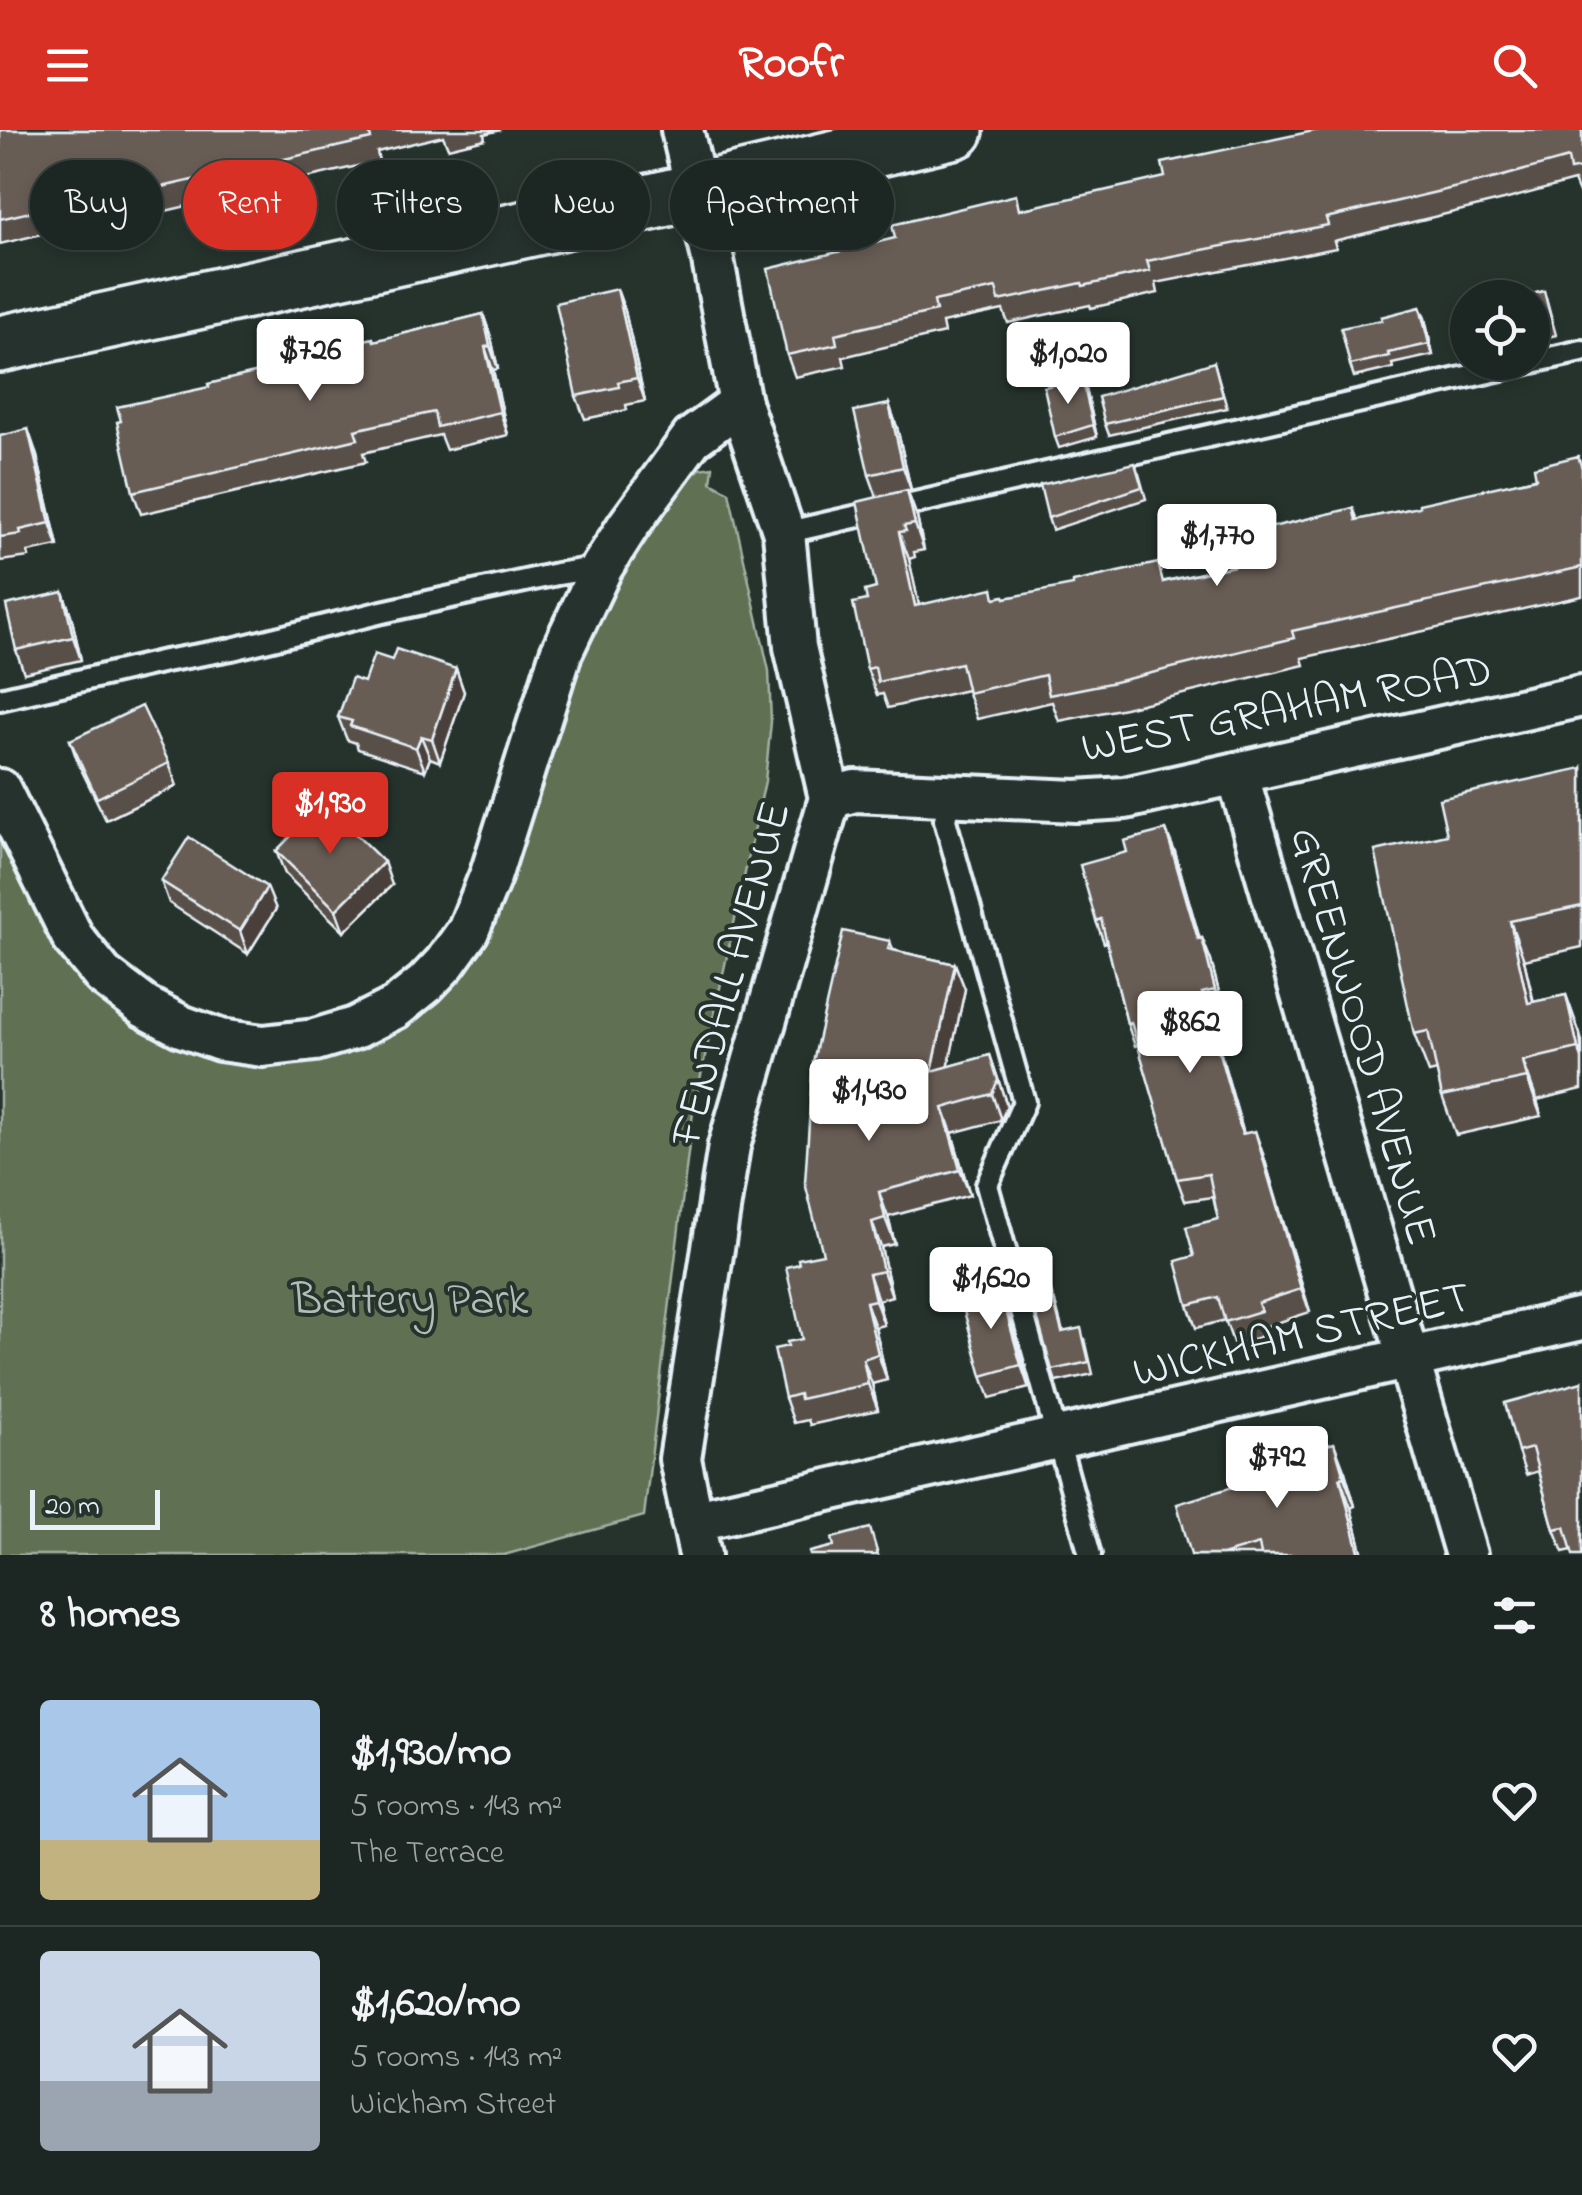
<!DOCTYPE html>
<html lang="en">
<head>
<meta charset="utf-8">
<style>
  :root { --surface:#1c2622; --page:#29322f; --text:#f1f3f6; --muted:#a0a5a5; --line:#3a4340; --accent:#d93025 }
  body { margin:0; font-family:"Indie Flower",sans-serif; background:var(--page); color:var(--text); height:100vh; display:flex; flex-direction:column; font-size:38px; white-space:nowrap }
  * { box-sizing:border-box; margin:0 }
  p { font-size:32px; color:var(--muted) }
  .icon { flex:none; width:55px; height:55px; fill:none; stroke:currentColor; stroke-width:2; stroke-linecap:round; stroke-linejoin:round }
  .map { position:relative; height:1425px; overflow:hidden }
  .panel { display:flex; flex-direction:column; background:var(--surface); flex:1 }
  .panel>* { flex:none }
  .guide { position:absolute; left:30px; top:30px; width:1000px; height:90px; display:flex; gap:20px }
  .buttons { position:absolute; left:1450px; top:150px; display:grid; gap:20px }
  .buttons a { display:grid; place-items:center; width:100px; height:100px; border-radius:50%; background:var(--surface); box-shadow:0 5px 15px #0003,0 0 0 2px var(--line); font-size:50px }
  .scale { position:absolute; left:30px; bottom:25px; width:130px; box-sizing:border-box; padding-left:10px; border:5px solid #e8f1f8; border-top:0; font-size:28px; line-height:35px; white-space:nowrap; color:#e8f1f8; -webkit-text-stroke:8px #26332d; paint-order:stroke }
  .price { position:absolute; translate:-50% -85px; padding:0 22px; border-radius:10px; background:#fff; color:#222; font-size:32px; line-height:65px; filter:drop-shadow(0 2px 5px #0008) }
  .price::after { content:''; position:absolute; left:50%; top:60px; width:30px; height:22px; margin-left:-15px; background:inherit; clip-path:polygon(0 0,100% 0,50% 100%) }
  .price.current { background:var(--accent); color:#fff }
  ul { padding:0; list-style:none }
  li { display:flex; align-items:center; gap:30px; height:250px; padding:0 40px }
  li+li { border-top:2px solid var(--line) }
  li span { display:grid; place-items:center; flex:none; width:280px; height:200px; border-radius:10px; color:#555 }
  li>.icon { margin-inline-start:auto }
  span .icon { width:120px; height:120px; fill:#fffc; stroke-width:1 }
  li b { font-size:42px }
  h2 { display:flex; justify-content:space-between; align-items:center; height:120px; padding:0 40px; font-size:42px }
  .tag { padding:0 35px; border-radius:45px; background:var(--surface); box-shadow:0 5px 15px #0003,0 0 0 2px var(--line); font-size:35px; line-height:90px }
  .tag.current { background:var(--accent); color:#fff }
  header { display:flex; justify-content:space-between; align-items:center; height:130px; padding:0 40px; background:var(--accent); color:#fff; font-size:45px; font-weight:700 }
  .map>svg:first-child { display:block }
</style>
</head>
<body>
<header><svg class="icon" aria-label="menu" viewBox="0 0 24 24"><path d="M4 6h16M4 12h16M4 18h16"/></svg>Roofr<svg class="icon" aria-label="search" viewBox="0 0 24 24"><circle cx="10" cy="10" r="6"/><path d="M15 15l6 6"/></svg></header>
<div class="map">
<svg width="1582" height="1425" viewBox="0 0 1582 1425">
  <rect width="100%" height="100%" fill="#26332d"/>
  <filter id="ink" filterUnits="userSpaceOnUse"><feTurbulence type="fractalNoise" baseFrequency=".01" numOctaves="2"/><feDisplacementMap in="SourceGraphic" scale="20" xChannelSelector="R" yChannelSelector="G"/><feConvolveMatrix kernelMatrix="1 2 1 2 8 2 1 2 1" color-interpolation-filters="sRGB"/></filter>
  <g filter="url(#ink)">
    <path fill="#5e7052" stroke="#a3b0a5" stroke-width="2.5" d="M713 337 711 352 729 362 769 541 771 592 765 651 693 982 644 1386 504 1425H0V697L57 811 195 920 417 885 577 529 623 446 686 351 700 339Z"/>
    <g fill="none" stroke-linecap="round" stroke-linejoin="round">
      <g stroke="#e8f1f8" stroke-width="28">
        <g id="lane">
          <path d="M1532 232 1582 221"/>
          <path d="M784 403 1532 232"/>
          <path d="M0 569 165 531 232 519 382 482 557 444 602 437"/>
          <path d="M950 665 945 690 1024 972 987 1055 1090 1425"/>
        </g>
      </g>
      <g stroke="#e8f1f8" stroke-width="48">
        <g id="street">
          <path d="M682 0 711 120 740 273 784 403 795 517 830 668 729 1016 680 1329 700 1425"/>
          <path d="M1237 643 1466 1425"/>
          <path d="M0 660 73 808 103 845 145 877 181 896 220 910 263 916 315 910 355 898 395 878 425 854 445 833 468 801 491 744 561 523 602 437 628 396 692 308 740 273"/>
          <path d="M830 668 855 661 1076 671 1125 668 1582 566"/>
          <path d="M692 1391 1582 1189"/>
        </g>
      </g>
      <g stroke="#e8f1f8" stroke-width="62">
        <path id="secondary" d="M0 214 655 71 955 0"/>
      </g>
      <use href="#lane" stroke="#26332d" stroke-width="20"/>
      <use href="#street" stroke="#26332d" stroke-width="40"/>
      <use href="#secondary" stroke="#26332d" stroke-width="55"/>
    </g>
    <g fill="#595048" stroke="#e8f1f8" stroke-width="2.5">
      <path d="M0 0H501L484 4 485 9 448 18 443 6 377 22 379 31 144 86 142 80 0 114Z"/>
      <path d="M1582 0V62L1579 63 1574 51 1504 70 1334 111 1336 118 1156 153 1158 163 1091 178 1090 175 1008 193 1003 180 942 193 944 203 843 227 845 236 795 247 787 225 1021 79Z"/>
      <path d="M1544 161 1556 205 1532 211V168H1498L1524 162 1525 166Z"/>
      <path d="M1420 177 1433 225 1392 234 1393 238 1354 247 1350 235 1382 190Z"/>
      <path d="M625 181 645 271 626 275 627 280 585 289 576 266Z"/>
      <path d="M483 184 491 207 498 239 493 240 508 305 446 320 440 305 363 323 366 332 141 384 133 362 209 257 374 211Z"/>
      <path d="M1214 232 1227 278 1109 305 1105 294Z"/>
      <path d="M1086 259 1097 307 1059 318 1055 307Z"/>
      <path d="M889 274 897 297 911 360 907 361 917 387 924 420 914 422 915 427 909 429 919 476 1005 468 1165 451 1234 436 1353 378 1358 390 1419 377 1582 336V466L1302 528 1304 535 1125 578 1059 591 1052 572 977 589 967 560 888 578 883 564 877 565 867 539V470L876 458 877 367 869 345Z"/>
      <path d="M0 306 36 322 58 416 28 422 29 427 0 431Z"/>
      <path d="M1139 344 1146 369 1052 400 1048 388Z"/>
      <path d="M63 462 71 485 81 530 24 543 16 520Z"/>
      <path d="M392 530 456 539 464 562 440 632 430 628 425 641 358 619 356 613 347 610 338 587 364 552Z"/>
      <path d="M70 610 169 633 177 656 106 690 78 633Z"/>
      <path d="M1582 638V817L1524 830 1534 872 1566 865 1582 911V959L1537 970 1541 986 1456 1005 1442 966 1437 941 1429 943 1414 904Z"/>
      <path d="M276 721 392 755 344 802 285 744Z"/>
      <path d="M1175 722 1200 809 1202 808 1211 831 1224 882 1210 886 1244 1004 1263 1024 1310 1182 1267 1196 1269 1204 1234 1215 1225 1190 1196 1198 1188 1175 1194 1126 1218 1089 1213 1067 1185 1071 1177 1049 1138 915 1135 916 1127 893 1107 812 1104 813 1096 791Z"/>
      <path d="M161 751 276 779 248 824 169 773Z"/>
      <path d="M890 811 893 820 955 834 965 859 948 937 990 925 1007 976 1001 990 952 1003 970 1065 888 1087 895 1114 881 1117 892 1166 878 1170 884 1195 875 1197 887 1250 872 1254 878 1280 810 1295 808 1290 794 1293 785 1268 788 1216 802 1209 823 1124Z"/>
      <path d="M1054 1168 1063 1202 1085 1209 1093 1244 1056 1252 1052 1240Z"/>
      <path d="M1008 1181 1029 1258 990 1268 982 1246Z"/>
      <path d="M1582 1252 1572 1420 1563 1422 1554 1399 1538 1341 1526 1345 1518 1322Z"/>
      <path d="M1345 1342 1355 1376 1351 1378 1363 1425H1191Z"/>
    </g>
    <g fill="#49413b" stroke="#e8f1f8" stroke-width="2.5">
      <path d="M617 159 625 181 645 271 637 248Z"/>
      <path d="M1420 177 1425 188 1433 225 1429 214Z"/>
      <path d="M483 184 491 207 498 239 490 216Z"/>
      <path d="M485 217 493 240 508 305 500 282Z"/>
      <path d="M1082 248 1086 259 1097 307 1093 295Z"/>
      <path d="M889 274 897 297 911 360 903 337Z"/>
      <path d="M28 299 36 322 58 416 50 393Z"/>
      <path d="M907 360 917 387 924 420 915 394Z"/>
      <path d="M899 402 909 429 925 503 915 476Z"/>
      <path d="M63 462 71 485 81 530 73 507Z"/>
      <path d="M456 539 464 562 440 632 432 609Z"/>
      <path d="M421 606 430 628 425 641 416 618Z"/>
      <path d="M1166 700 1175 722 1206 832 1198 809Z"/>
      <path d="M384 732 392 755 344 802 336 780Z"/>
      <path d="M267 757 276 779 248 824 240 801Z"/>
      <path d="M1510 791 1524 830 1542 912 1528 873Z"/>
      <path d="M1202 808 1211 831 1224 882 1215 860Z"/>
      <path d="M955 834 965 859 942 967 932 941Z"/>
      <path d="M1202 863 1210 886 1250 1027 1242 1004Z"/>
      <path d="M1566 865 1580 904 1582 928 1578 918Z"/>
      <path d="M990 925 1007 976 1001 990 992 964Z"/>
      <path d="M1523 931 1537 970 1541 986 1527 948Z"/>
      <path d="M943 978 952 1003 970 1065 960 1040Z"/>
      <path d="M1255 1001 1263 1024 1310 1182 1301 1159Z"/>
      <path d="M879 1062 888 1087 895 1114 885 1088Z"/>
      <path d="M872 1092 881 1117 892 1166 883 1141Z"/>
      <path d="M869 1144 878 1170 884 1195 875 1170Z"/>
      <path d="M1000 1159 1008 1181 1029 1258 1021 1235Z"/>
      <path d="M866 1172 875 1197 887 1250 878 1224Z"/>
      <path d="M863 1229 872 1254 878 1280 868 1254Z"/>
      <path d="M1334 1313 1345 1342 1355 1376 1344 1347Z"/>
      <path d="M1340 1348 1351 1378 1363 1425H1360Z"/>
    </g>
    <g fill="#685d54" stroke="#e8f1f8" stroke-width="2.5">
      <path d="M0 0H369L371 9 136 63 134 58 0 89Z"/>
      <path d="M1318 0H1582V38L1570 40 1568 28 1496 48 1326 88 1328 95 1147 131 1150 141 1083 156 1082 153 999 171 996 158 934 171 936 181 835 204 837 214 787 225 768 139 895 108 892 95 1016 65 1019 80 1165 47 1162 33Z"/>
      <path d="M617 159 637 248 618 252 619 257 576 266 556 173Z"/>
      <path d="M1544 161 1552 193 1532 198V168H1498L1524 162 1525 166Z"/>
      <path d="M1420 177 1429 214 1388 223 1389 226 1350 235 1341 198 1382 190 1381 187Z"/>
      <path d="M483 184 490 216 485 217 500 282 437 297 434 282 355 300 358 309 133 362 117 292 121 291 117 277 209 257 208 254 314 229 313 222 373 208 374 211Z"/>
      <path d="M1214 232 1223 266 1105 294 1098 267Z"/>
      <path d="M1082 248 1093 295 1055 307 1044 257Z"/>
      <path d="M889 274 903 337 869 345 854 281Z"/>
      <path d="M28 299 50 393 20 400 21 404 0 407V306Z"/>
      <path d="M1578 326 1582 338V437L1292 501 1294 508 1115 552 1049 565 1045 545 968 563 961 533 878 552 875 537 867 539 853 473 867 470 865 461 876 458 857 372 907 360 915 394 904 396 906 401 899 402 915 476 993 458 995 468 1004 466 1005 468 1073 455V452L1158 433 1163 452 1234 436 1229 415 1236 413 1234 406 1353 378 1356 390 1419 377V374L1536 348 1534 337Z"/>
      <path d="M1135 333 1142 357 1048 388 1040 355Z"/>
      <path d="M63 462 73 507 16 520 6 475Z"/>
      <path d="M396 519 456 539 432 609 421 606 416 618 350 596 352 591 338 587 352 548 364 552 374 524 392 530Z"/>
      <path d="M142 576 169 633 97 668 70 610Z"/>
      <path d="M1582 638V776L1510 791 1528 873 1566 865 1578 918 1523 931 1527 948 1442 966 1428 901 1414 904 1375 721 1447 705 1439 669Z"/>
      <path d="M320 677 330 686 334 683 384 732 336 780 276 721Z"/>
      <path d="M1166 700 1198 809 1202 808 1215 860 1202 863 1242 1004 1255 1001 1301 1159 1258 1173 1261 1181 1225 1192 1218 1167 1188 1175 1176 1131 1194 1126 1186 1097 1218 1089 1209 1044 1177 1049 1131 892 1127 893 1101 789 1096 791 1080 735 1127 722 1124 711Z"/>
      <path d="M189 707 267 757 240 801 161 751Z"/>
      <path d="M843 801 890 811 888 819 955 834 932 941 990 925 998 950 992 964 943 978 960 1040 879 1062 885 1088 872 1092 883 1141 869 1144 875 1170 866 1172 878 1224 863 1229 868 1254 800 1269 799 1264 785 1268 774 1219 788 1216 787 1212 802 1209 786 1137 799 1134 798 1129 823 1124 805 1053 813 932Z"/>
      <path d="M1050 1157 1062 1202 1081 1198 1089 1232 1052 1240 1030 1162Z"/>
      <path d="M1000 1159 1021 1235 982 1246 961 1170Z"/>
      <path d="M1582 1252V1425H1573L1565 1397 1554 1399 1532 1318 1518 1322 1505 1273Z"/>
      <path d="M1334 1313 1344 1347 1340 1348 1360 1425H1261L1259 1414 1222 1425H1191L1177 1374 1259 1349 1255 1335Z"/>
      <path d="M870 1398 878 1425H810V1422L834 1416 832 1408Z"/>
    </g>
  </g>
  <g text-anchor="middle" stroke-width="8" stroke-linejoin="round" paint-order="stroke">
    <g font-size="45" fill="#e8f1f8" stroke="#26332d">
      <text transform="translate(1286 576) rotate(-11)" y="16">WEST GRAHAM ROAD</text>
      <text transform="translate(728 843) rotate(-75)" y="16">FENDALL AVENUE</text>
      <text transform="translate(1366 905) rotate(74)" y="16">GREENWOOD AVENUE</text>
      <text transform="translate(1301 1202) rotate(-13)" y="16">WICKHAM STREET</text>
    </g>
    <g font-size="45" fill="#b1bdb6" stroke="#26332d">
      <text x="410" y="1183">Battery Park</text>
    </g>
  </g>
</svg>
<div class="buttons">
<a><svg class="icon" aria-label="locate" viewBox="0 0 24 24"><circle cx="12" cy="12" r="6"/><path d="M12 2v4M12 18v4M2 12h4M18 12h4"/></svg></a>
</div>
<div class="scale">20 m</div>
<b class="price" style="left:310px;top:274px">$726</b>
<b class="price" style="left:1068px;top:277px">$1,020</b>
<b class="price" style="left:1217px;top:459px">$1,770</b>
<b class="price current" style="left:330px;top:727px">$1,930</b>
<b class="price" style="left:1190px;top:946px">$862</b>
<b class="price" style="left:869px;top:1014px">$1,430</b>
<b class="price" style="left:991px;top:1202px">$1,620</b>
<b class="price" style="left:1277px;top:1381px">$792</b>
<div class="guide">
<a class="tag">Buy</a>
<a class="tag current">Rent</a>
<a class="tag">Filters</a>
<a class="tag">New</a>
<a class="tag">Apartment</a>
</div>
</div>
<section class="panel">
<h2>8 homes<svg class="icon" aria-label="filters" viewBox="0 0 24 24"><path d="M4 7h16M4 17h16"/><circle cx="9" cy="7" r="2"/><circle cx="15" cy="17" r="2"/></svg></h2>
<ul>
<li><span style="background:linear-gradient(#a9c7e8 70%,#c2b280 0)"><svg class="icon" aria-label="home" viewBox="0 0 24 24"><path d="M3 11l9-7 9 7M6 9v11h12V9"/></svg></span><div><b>$1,930/mo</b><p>5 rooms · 143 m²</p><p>The Terrace</p></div><svg class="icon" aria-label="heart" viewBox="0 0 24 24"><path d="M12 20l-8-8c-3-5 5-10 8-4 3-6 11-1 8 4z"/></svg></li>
<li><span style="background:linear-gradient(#c9d6e8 65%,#9aa5b1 0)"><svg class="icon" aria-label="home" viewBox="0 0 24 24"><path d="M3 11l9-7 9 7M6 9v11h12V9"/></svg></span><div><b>$1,620/mo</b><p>5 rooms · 143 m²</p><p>Wickham Street</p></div><svg class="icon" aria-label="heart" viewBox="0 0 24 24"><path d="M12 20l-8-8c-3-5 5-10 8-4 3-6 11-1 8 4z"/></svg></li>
</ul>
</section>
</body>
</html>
